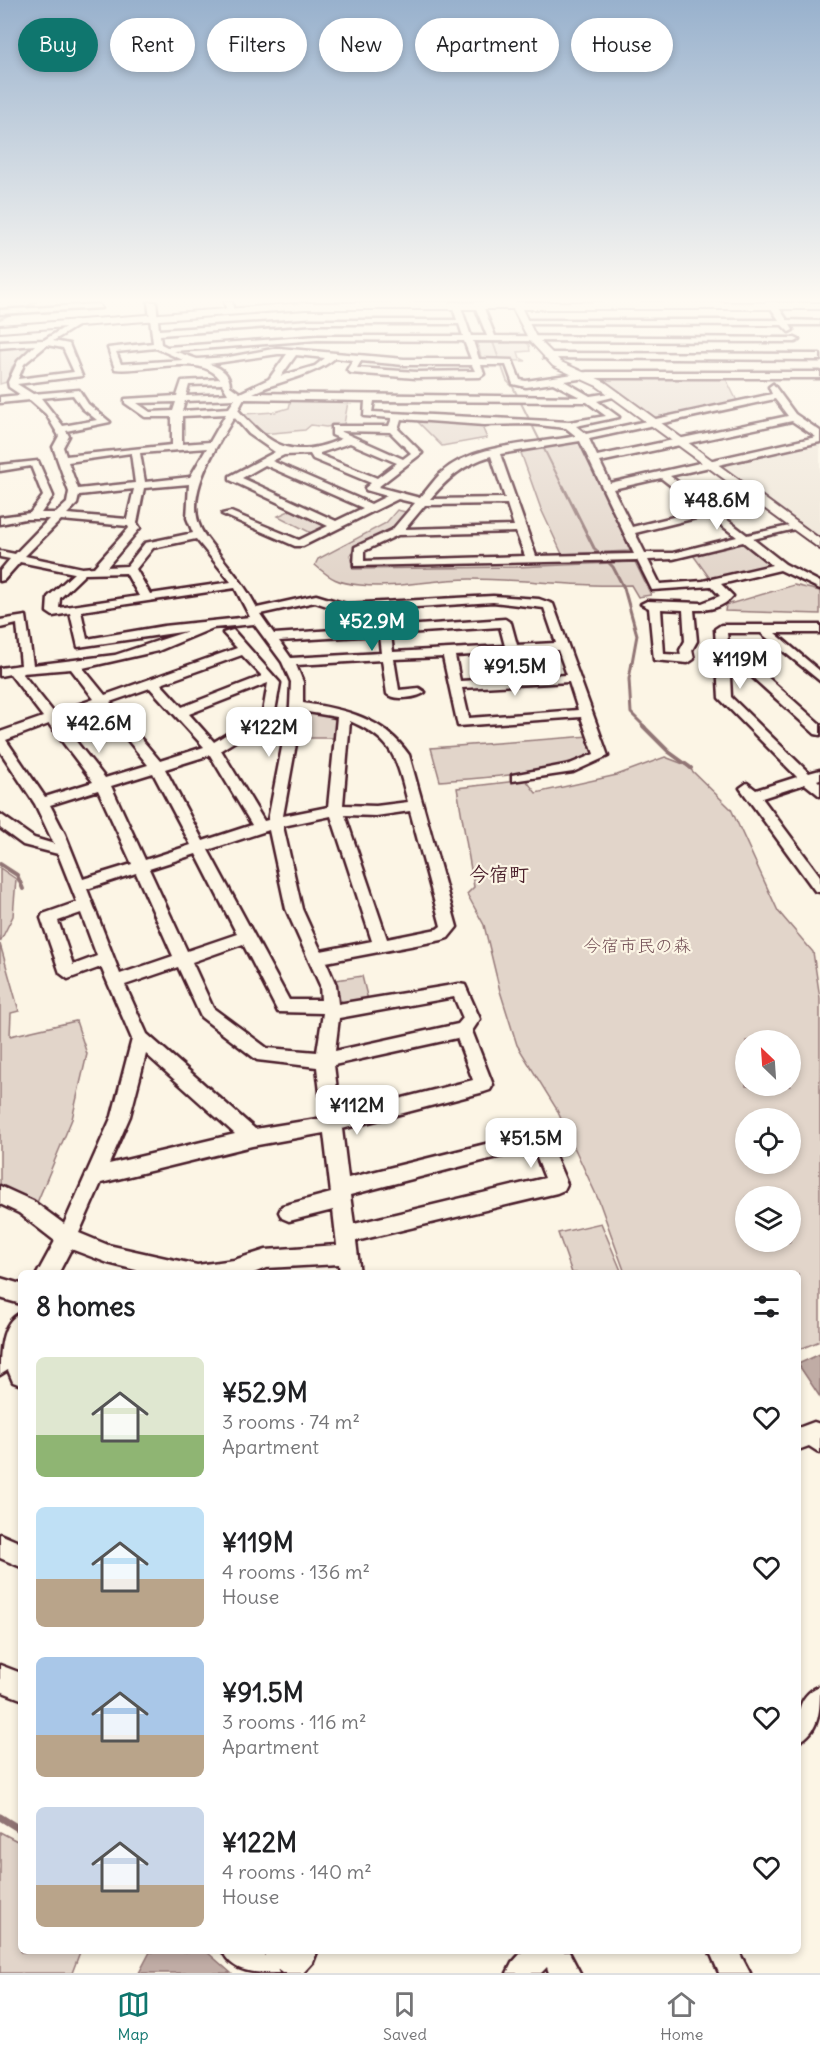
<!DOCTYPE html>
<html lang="en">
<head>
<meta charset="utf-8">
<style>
  :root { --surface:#fff; --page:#f6f6f6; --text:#202124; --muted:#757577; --line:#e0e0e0; --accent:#0f766e }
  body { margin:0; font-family:Delius,"Klee One",sans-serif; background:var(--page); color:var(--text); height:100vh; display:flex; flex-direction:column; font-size:22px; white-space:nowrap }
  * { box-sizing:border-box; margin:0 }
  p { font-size:20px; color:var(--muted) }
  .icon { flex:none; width:33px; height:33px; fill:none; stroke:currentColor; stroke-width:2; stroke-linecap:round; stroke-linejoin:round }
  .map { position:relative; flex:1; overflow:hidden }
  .side { position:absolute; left:18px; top:1270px; width:783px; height:684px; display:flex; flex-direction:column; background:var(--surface); border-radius:9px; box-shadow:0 3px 9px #0003 }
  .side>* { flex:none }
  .banner { position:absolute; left:18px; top:18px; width:784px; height:54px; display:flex; gap:12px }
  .needle { width:39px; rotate:335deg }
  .buttons { position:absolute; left:735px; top:1030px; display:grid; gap:12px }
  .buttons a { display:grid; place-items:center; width:66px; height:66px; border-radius:50%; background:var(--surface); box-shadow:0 3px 9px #0003; font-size:30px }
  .price { position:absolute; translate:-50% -51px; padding:0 14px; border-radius:12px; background:#fff; color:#222; font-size:20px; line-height:39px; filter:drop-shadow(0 2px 3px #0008) }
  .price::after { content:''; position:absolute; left:50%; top:36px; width:18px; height:14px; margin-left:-9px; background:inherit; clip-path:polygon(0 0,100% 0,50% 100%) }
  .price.selected { background:var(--accent); color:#fff }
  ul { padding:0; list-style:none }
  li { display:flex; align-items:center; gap:18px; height:150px; padding:0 18px }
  li span { display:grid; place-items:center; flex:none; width:168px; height:120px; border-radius:9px; color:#555 }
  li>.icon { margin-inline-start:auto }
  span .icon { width:72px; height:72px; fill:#fffc; stroke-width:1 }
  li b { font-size:26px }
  h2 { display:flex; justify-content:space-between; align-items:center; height:72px; padding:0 18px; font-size:26px }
  .tag { padding:0 21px; border-radius:27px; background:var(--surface); box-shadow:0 3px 9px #0003; font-size:21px; line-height:54px }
  .tag.selected { background:var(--accent); color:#fff }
  .tab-bar { display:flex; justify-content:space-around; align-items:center; height:84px; border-top:2px solid var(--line); background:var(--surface); font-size:16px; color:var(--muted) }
  .tab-bar a { display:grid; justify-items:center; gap:3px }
  .tab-bar .selected { color:var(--accent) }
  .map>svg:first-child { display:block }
</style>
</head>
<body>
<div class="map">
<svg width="820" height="1973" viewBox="0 0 820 1973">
  <rect width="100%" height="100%" fill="#fcf5e5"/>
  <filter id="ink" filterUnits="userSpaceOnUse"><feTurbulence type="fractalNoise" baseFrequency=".0167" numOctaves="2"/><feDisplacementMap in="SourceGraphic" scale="12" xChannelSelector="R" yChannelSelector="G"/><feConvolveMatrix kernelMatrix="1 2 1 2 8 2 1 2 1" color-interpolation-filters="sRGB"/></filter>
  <g filter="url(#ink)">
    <path fill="#eee5d7" d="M820 443V537L724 467 725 465Z"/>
    <g fill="#e2d5ca" stroke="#967a7a" stroke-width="1.5" fill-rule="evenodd">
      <path d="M523 340 529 345 530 351 518 352 520 358 526 361 485 360 481 357 477 341Z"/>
      <path d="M34 345 12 367 7 382 0 384V347Z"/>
      <path d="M606 377H725L737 401 656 419 602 379Z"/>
      <path d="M291 400 348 402 344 424 326 427 311 425 305 430 262 434 243 414 275 412 289 408Z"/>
      <path d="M416 420 497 424 483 429 487 438 442 446Z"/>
      <path d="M578 441 622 523 630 551 562 554 541 509 520 450Z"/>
      <path d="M293 509 326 525 327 527 313 534 278 516Z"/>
      <path d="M397 510 406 512 395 527 355 547 350 555 353 569 516 567 635 562 651 595 638 597 631 585C577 587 524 579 470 579 434 579 396 589 360 585 338 583 331 579 315 565L318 559 386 523Z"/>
      <path d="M743 543 773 565 711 580 693 555Z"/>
      <path d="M794 585 820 591V614L725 611 726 605Z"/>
      <path d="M319 713 337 720 335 738H298L303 714Z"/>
      <path d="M589 736 593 754C545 775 491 777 440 781L431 748Z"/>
      <path d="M665 757 686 765 731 809 778 911 813 952 820 998V1341L798 1350V1274L625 1273 599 1201 556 1108 517 1045 500 991 484 925 467 894 474 887 457 788 526 780 536 793 617 775ZM746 1041H790V1086H746ZM746 1119H790V1164H746ZM746 1197H790V1242H746Z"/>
      <path d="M0 868 16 879 13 916 0 942Z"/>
      <path d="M0 944 19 1011 11 1013 10 1036 76 1021 87 1054 72 1119 36 1205 0 1189Z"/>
      <path d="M362 976 368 1000 346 1004 340 1000 335 980Z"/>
      <path d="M601 1223 622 1273H572L558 1233Z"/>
      <path d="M0 1832 21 1843V1952H80L72 1973H0Z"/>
    </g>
    <g fill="#c0aca5" stroke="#917474" stroke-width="1.5">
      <path d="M820 1354V1397L798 1364Z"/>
      <path d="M150 1952H207L231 1973H139Z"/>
    </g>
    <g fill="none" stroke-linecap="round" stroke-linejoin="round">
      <g stroke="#917474" stroke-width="2">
        <path d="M0 319 36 302"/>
        <path d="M491 337 507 381 513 387 563 487"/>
      </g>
      <path stroke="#917474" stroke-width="3" d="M563 486 594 548 613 567 624 588 637 635 629 679 631 713 645 727"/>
      <g stroke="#917474" stroke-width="4">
        <path d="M643 726 669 752 691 768"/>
        <path d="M0 864 17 875 23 889"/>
      </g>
      <path stroke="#917474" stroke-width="7" d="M0 1817 21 1830"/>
      <g stroke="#4a1f2b" stroke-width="5">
        <g id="minor">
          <path d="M148 302H156L159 330 310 320H457L451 302H459L471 336H487L475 306 479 304 483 306 495 336 795 338 799 340 795 342 473 341 479 359 512 360 520 380 526 381 587 372H820V378H587L564 381 590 396 617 392 621 395 597 401 619 417 576 426 586 434 772 394 769 387 773 384 795 414 820 431V442L670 476 747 535 799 524V528L753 539 785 564 820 582V589L780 570 721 584 733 596C723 608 709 610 694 610L697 641 692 650 694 659 688 663 654 660 649 608 641 604 647 601 702 603 720 596 711 586 652 590 637 560 354 566 355 547 392 530 415 503 398 499 303 546H295L222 514 231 512 299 540 328 526 230 480V476L275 452 249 434 234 417C216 449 179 499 205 536 223 561 242 579 257 608L316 595 346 604 493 596 539 599 553 604 608 756 573 772 512 781V775L570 764 594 754 581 717 458 726 443 657 394 659 399 690 419 688 425 692C418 698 394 701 387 694L382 660 296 665 303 682V703C344 709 384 718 409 755L457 927 448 938 442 940 326 962 336 985 338 1004 459 984 465 985 480 1019 472 1031 493 1085 490 1090 484 1092 342 1129 348 1178 538 1131 545 1133 567 1184 564 1190 557 1193 356 1241 360 1274H340L339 1264 266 1268 251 1274H152L108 1263 71 1249 58 1274H37L55 1241 19 1213 0 1204V1186L33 1201 64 1224 112 1116 132 1039 101 967 68 979 60 973 41 918 43 914 77 902 58 854 23 845 0 828V814L34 838 54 844 35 804 0 751V732L43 717 10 674 0 676V668L21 665 17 624 0 628V620L26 616 33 665 115 655 188 631 78 647 70 613 53 616 47 612 48 597 74 573 20 562 4 580 0 581V571L10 559 0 557V551L15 554 49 519H25L0 524V517L30 513 43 496 31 466 0 471V465L38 461 53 496 41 513H56L67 503 69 492 53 447 59 436 46 414 30 400 0 403V397L21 395 9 387 8 382 18 361 35 345 0 348V342L44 340 75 321 82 323 53 341 69 344 82 376 17 384 33 394 79 390 88 404 110 422 66 431 69 436 63 447 66 456 172 445V417H145L125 403V399L177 396 182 381 220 379C201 352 144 373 115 369L108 348 153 343ZM310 324H459L463 336H317L167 347 161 344 160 335ZM317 340 464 341 471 359H404L278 348 229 357 197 359 174 351ZM47 345 63 348 74 372 18 379 24 364ZM156 348 183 360 121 364 116 352ZM278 354H287L269 379 240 393 230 386C230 373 219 367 209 364ZM296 355 325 358 315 366 281 376ZM335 358 353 360 347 370 351 373 416 378 480 377 484 374 481 365H506L513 384 526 387 553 383 580 397 253 393C280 380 312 377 335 358ZM361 361 404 365H472L475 371 416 372 357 368ZM222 384 228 394 186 396 189 385ZM73 395 82 408 97 420 63 426 41 398ZM235 399 229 408 182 411 185 401ZM244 399 365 401 364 416 392 418 389 426H332V435L341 439C293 460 271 447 238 410ZM775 399 788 416 597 456 589 439ZM374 401 587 402 606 416 569 422 372 412ZM176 402 173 411 150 412 137 403ZM226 414 210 442 182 444V416ZM401 419 484 425 529 424 566 428 576 436C534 445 476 442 441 473 434 480 427 490 420 498L378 487 422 453 398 429ZM792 421 816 437 610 483 600 462ZM340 431 390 432 411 453 403 459ZM580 441 634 554 536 556 500 454ZM350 443 397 463 377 478 320 455V453ZM207 448 190 477 145 482 140 453ZM131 453 135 483 78 489 68 462ZM310 454 313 459 371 483 365 488 366 490 387 496 371 504 272 461 284 455ZM491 456 505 498 430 499C448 478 464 464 491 456ZM265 465 363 508 336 521 242 478ZM661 478 702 510 632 527 613 489ZM189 484 187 518 193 533 145 543 127 566 107 567 140 528 137 523 144 488ZM134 489 127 519 67 514 77 504 79 495ZM507 504 514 526 405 529 425 505ZM708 515 737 537 673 553H645L635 533ZM61 520 128 526 129 528 94 567 82 568 25 556ZM516 532 525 556 364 561V551L398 535ZM196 539 231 582 150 594 136 569 153 548ZM743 542 772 565 703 581 660 584 648 560 673 559ZM126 573 139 596 59 608 60 598 85 574ZM235 588 250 617 164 626 87 639 81 611ZM315 602 345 612 376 610 378 627 274 634 260 614ZM493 602 544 608 556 643 517 645 511 623 505 619 390 627 387 609ZM661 609 683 610 685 641 680 650 681 655 664 654ZM254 624 282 662 291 682 290 706 268 820 264 821 221 750 274 717 280 683 233 630 223 633 237 648 105 695 83 668 158 651 213 628ZM500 627 505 646 393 652 391 634ZM379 635 381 653 291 658 279 641ZM558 650 567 675 460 681 455 656ZM242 655 262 676 182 707 161 684ZM71 669 94 699 54 713 22 673ZM569 682 578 710 469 718 462 688ZM268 683 263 712 214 742 189 714ZM150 688 204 747 160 761 110 702ZM100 706 148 765 105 778 59 720ZM302 711 337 717 328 807 283 816ZM350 721C395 741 396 758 408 802L376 806 343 805ZM49 724 93 782 45 797 6 740ZM210 755 252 825 203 841 165 769ZM153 773 191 845 145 860 111 786ZM98 790 132 864 83 879 65 834 50 805ZM410 811 441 926 437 929 387 939 345 815 376 816ZM331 816 372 941 321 951 302 909 283 826ZM269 830 286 909 320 985 321 1000H289L208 850ZM196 854 237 934 187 951 149 869ZM136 873 173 956 120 974 87 889ZM81 913 97 956 73 965 58 921ZM243 944 278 1012 323 1013 317 1052 267 1048 213 1008 192 962ZM178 967 201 1017 257 1060 317 1067 323 1118 255 1129 147 1034 125 985ZM454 997 463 1018 458 1024 335 1051 339 1018ZM457 1038 473 1080 340 1114 334 1065ZM146 1054 235 1134 109 1164 130 1116ZM324 1133 331 1193 282 1206 279 1212 282 1218 289 1221 333 1210 337 1245 266 1250 234 1260 197 1265 108 1245 79 1233 101 1183 252 1146ZM533 1148 545 1178 354 1224 350 1195Z"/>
          <path d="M224 302H232L234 313H228Z"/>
          <path d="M767 302H775L787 320 820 321V325H790L793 330 789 332 782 325 525 324 521 322 525 320H779Z"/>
          <path d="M98 304 101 308 0 314V310Z"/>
          <path d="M547 353 820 354V360L544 358Z"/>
          <path d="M721 625H820V633H775L820 671V681L761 633H727L728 642 820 724V735L815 734 729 656 731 697 809 773 820 770V779L817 780 820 783V796L805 784 762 798 820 876V892L815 891 740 788 747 783 756 790 797 777 719 698 715 629Z"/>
          <path d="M0 1278 21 1284V1304L0 1298Z"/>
          <path d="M21 1313V1385L13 1382 8 1370 0 1375C0 1354 0 1322 21 1313Z"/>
          <path d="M814 1422 820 1424V1453L809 1446 798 1450V1428Z"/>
          <path d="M0 1534 21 1543V1567L0 1558Z"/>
          <path d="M0 1665 21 1673V1699L0 1691Z"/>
          <path d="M820 1686C820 1709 820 1732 798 1742 798 1719 795 1696 820 1686Z"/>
          <path d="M223 1952H260L265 1956 264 1952H317L313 1962 303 1973H282L277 1969 279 1973C255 1973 233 1973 223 1952Z"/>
          <path d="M522 1952H569L580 1973H549L547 1967 541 1973H507L512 1963Z"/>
          <path d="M710 1952H739L750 1973H719Z"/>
        </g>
      </g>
      <g stroke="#4a1f2b" stroke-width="4">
        <path id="tertiary" d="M509 302 820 303V309H522L536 337 561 362 605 382 820 539V549L597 386 553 366 529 340 513 309H305L0 332V326L305 303Z"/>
      </g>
      <use href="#minor" fill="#fcf5e5" fill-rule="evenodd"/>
      <use href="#tertiary" fill="#fcf5e5" fill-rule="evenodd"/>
    </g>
  </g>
  <linearGradient id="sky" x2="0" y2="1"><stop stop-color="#98b1cd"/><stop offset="0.52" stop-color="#fefaf3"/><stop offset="1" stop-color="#fefaf3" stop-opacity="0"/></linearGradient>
  <rect width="820" height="578" fill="url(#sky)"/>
  <g text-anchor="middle" stroke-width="4.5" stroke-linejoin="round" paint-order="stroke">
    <g font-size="18" fill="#704c53" stroke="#fcf5e5">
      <text x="637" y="952">今宿市民の森</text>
    </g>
    <g font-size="20" font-weight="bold" fill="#4a1f2b" stroke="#fcf5e5">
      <text x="499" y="881">今宿町</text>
    </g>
  </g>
</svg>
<div class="buttons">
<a><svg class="needle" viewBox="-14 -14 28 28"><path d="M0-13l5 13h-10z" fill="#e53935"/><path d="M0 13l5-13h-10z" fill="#757577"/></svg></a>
<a><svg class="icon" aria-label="locate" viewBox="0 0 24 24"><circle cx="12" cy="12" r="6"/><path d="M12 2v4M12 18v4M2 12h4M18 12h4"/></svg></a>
<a><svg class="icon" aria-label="layers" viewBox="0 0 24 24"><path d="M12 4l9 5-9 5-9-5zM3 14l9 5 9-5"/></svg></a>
</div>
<b class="price" style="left:717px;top:531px">¥48.6M</b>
<b class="price selected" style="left:372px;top:652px">¥52.9M</b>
<b class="price" style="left:740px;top:690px">¥119M</b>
<b class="price" style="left:515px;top:697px">¥91.5M</b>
<b class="price" style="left:99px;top:754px">¥42.6M</b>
<b class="price" style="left:269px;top:758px">¥122M</b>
<b class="price" style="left:357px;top:1136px">¥112M</b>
<b class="price" style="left:531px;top:1169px">¥51.5M</b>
<div class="banner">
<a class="tag selected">Buy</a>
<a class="tag">Rent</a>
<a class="tag">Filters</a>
<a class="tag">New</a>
<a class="tag">Apartment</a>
<a class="tag">House</a>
</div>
<section class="side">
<h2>8 homes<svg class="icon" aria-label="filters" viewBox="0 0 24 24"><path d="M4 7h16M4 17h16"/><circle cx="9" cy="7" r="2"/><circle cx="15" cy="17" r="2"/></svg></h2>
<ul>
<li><span style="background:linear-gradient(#dfe7d0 65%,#8fb573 0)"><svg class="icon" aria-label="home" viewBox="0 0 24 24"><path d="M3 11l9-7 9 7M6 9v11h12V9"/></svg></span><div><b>¥52.9M</b><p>3 rooms · 74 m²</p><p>Apartment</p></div><svg class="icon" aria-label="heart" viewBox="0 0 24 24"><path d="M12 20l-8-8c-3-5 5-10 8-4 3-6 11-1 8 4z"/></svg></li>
<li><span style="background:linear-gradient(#bfe0f5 60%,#b9a48a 0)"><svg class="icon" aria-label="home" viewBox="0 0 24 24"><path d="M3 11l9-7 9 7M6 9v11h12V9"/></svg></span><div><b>¥119M</b><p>4 rooms · 136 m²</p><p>House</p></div><svg class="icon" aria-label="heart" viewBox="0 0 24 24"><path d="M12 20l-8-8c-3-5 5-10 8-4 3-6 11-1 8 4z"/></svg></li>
<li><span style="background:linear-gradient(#a9c7e8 65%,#b9a48a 0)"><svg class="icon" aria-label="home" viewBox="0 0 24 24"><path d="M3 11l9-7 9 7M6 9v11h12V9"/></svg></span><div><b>¥91.5M</b><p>3 rooms · 116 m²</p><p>Apartment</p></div><svg class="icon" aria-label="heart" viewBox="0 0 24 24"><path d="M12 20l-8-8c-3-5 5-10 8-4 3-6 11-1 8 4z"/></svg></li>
<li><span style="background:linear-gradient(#c9d6e8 65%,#b9a48a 0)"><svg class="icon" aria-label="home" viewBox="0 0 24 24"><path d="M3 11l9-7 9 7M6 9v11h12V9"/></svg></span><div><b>¥122M</b><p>4 rooms · 140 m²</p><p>House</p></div><svg class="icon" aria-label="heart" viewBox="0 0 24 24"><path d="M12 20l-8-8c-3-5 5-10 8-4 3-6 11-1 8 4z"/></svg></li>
</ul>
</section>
</div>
<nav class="tab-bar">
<a class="selected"><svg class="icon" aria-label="map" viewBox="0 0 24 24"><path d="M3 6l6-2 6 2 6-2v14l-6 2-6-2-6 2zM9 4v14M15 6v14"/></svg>Map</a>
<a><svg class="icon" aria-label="saved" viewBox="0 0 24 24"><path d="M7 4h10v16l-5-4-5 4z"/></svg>Saved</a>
<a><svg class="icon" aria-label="home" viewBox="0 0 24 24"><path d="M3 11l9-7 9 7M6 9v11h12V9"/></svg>Home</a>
</nav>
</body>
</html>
